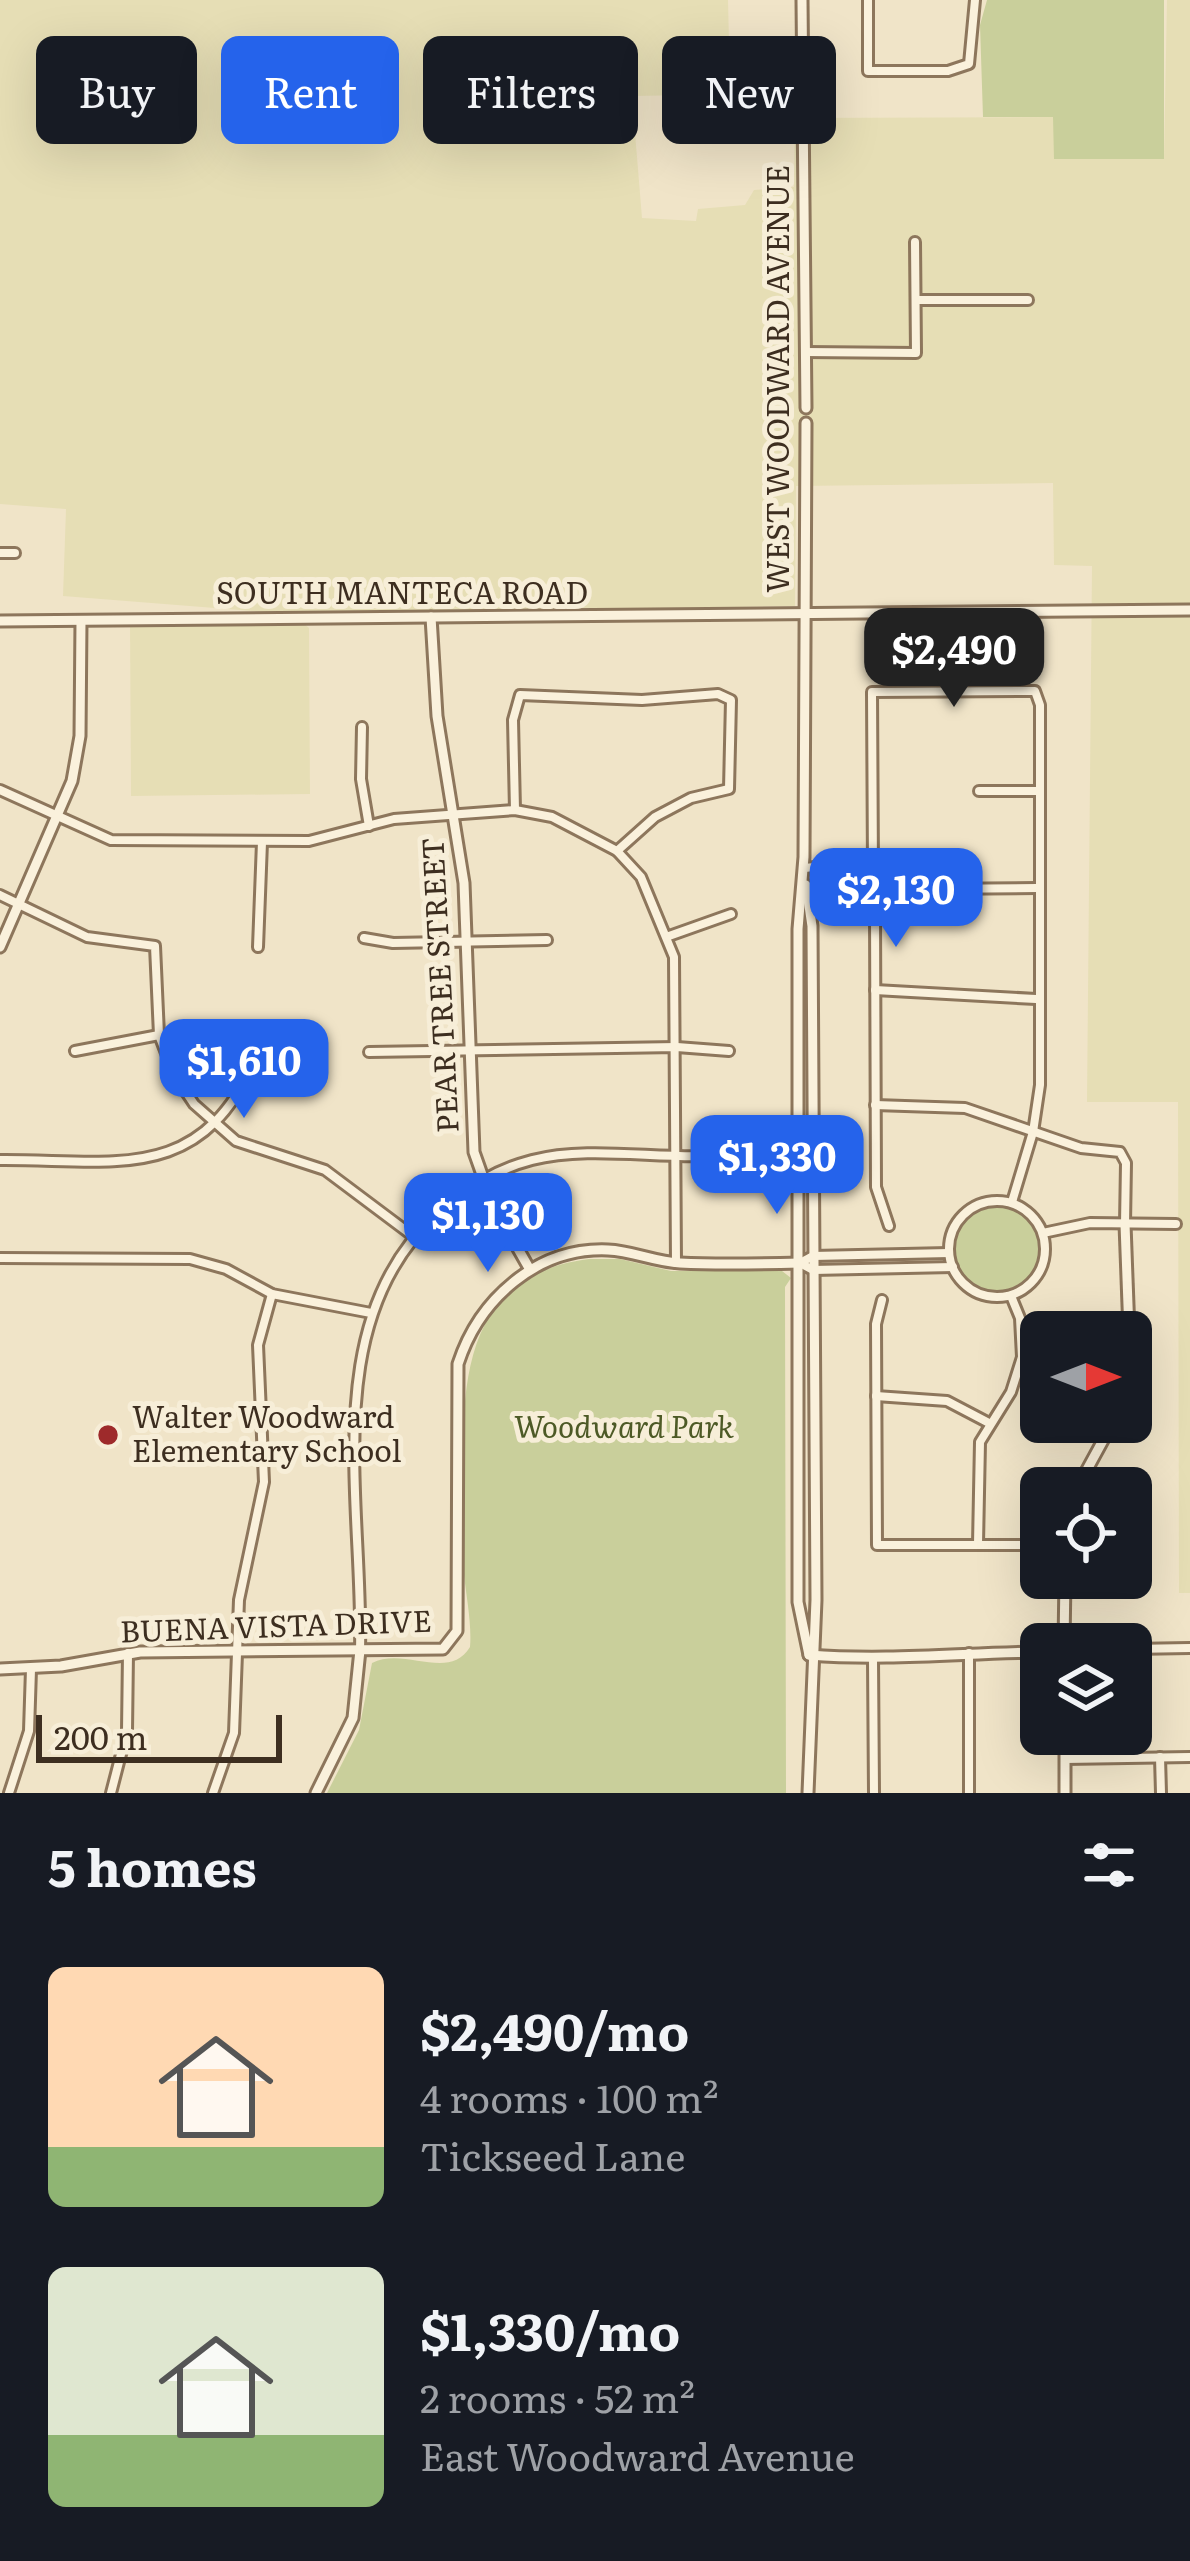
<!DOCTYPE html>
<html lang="en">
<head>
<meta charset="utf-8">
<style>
  :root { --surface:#171b24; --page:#242831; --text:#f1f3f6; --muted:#9ea1a6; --accent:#2563eb }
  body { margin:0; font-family:Literata,serif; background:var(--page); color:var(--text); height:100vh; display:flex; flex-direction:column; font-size:45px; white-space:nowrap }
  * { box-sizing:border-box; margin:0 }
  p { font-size:39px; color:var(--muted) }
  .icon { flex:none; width:66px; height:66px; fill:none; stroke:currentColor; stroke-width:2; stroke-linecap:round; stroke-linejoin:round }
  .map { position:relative; height:1793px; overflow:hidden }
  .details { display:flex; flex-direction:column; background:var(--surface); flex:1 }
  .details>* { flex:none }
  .hud { position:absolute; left:36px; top:36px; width:1119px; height:108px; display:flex; gap:24px }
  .needle { width:78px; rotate:90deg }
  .controls { position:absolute; left:1020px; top:1311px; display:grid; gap:24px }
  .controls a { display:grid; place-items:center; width:132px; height:132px; border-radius:18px; background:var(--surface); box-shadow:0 12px 48px #0002; font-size:60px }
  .scale { position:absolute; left:36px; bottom:30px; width:246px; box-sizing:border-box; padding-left:12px; border:6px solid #3d2e20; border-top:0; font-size:33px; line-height:42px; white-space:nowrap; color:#3d2e20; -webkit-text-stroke:9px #f7eed8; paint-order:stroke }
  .price { position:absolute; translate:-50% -102px; padding:0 27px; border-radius:24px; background:var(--accent); color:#fff; font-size:39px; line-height:78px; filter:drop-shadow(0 3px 6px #0008) }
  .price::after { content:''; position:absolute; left:50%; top:72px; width:36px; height:27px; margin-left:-18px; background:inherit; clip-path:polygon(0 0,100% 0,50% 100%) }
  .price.current { background:#222; color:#fff }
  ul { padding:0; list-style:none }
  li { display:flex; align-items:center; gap:36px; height:300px; padding:0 48px }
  li span { display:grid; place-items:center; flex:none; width:336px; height:240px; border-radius:18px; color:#555 }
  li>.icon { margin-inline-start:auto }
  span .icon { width:144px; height:144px; fill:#fffc; stroke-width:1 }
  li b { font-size:51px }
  h2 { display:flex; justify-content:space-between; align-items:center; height:144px; padding:0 48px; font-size:51px }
  .tag { padding:0 42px; border-radius:18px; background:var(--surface); box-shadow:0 12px 48px #0002; font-size:42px; line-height:108px }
  .tag.current { background:var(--accent); color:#fff }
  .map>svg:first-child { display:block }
</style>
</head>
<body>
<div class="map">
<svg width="1190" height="1793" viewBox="0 0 1190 1793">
  <rect width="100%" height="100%" fill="#f0e4c8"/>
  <g fill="#e6deb5">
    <path d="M0 0H728L729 43 715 57 694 60 691 95 632 96 642 218 696 221 698 209 745 205 754 190 794 187 795 118 1053 117 1164 159 1167 0H1190V1593H1179L1178 1102H1087L1092 566 1054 565 1053 483 796 486 795 606 303 615 63 596 66 509 0 504Z"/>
    <path d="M303 623 309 628 310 794 131 796 130 625Z"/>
  </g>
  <g fill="#c9cf9b">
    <path d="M987 0H1164V159H1054L1053 117H983L980 25Z"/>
    <circle cx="998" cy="1249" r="44"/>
    <path d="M589 1259H620L671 1271H782L791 1278 785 1287 786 1793H327L359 1730 372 1663C404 1646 449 1682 470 1647 472 1625 466 1594 464 1575 460 1545 463 1512 463 1482 462 1382 463 1275 589 1259Z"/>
  </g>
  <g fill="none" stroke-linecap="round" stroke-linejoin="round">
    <g stroke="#8d765c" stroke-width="14">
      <g id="minor">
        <path d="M868 0V71H948L969 64 975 0"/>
        <path d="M916 300H1028"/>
        <path d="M805 352 916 353 915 242"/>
        <path d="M0 553H15"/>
        <path d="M362 727 361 779 369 826"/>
        <path d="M0 790 111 840 309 841 394 819 515 810 552 817 617 851 641 877 674 957 676 1263"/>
        <path d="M979 791H1039"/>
        <path d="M515 810 513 720 520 695 642 700 718 694 731 700 729 789 691 798 655 817 617 851"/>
        <path d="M804 868 848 864 922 889 1037 888"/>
        <path d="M873 870 872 692 1035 691 1040 705V1085L1033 1132 1012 1202"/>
        <path d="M0 895 87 937 155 946 159 1035 174 1074 194 1104 236 1141 325 1170 413 1236"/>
        <path d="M875 910 876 1187 889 1226"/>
        <path d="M669 936 731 914"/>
        <path d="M364 938 393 943 547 940"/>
        <path d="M258 947 262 842"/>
        <path d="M875 990 1036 999"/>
        <path d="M75 1051 159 1035"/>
        <path d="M369 1052 677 1047 729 1051"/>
        <path d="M875 1105 965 1108 1081 1148 1120 1152 1126 1163 1125 1224"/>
        <path d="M0 1160C111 1159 199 1186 254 1062"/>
        <circle cx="997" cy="1249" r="48"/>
        <path d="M1043 1233 1090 1223 1176 1224"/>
        <path d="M0 1258 190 1259 226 1269 272 1294 371 1313"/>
        <path d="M800 1263 813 1270 953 1267"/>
        <path d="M800 1263 813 1256 949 1253"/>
        <path d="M882 1300 876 1324 877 1545H1041"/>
        <path d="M876 1396 947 1401 989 1423"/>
        <path d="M978 1544 980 1442 1011 1392 1022 1357 1020 1318 1011 1296"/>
        <path d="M1131 1649 1190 1648"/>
        <path d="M360 1650C364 1506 317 1322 437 1214 466 1188 494 1170 532 1160 586 1146 650 1158 706 1156L726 1161"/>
        <path d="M969 1653V1793"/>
        <path d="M873 1660 874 1793"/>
        <path d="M1160 1757 1161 1793"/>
        <path d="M1065 1759 1190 1757"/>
        <path d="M9 1793 29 1731 31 1669"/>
        <path d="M111 1793 127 1731 128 1653"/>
        <path d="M213 1793 234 1733 239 1600 264 1482 258 1345 272 1294"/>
      </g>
    </g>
    <g stroke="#8d765c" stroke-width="15">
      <g id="tertiary">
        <path d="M802 0 806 408"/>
        <path d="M806 423 804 857 798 929V1602L809 1655"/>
        <path d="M431 617 437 716 464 883 474 1152 492 1203 529 1268"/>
        <path d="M0 621 1190 610"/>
        <path d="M806 885 812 926 816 1600 808 1793"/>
        <path d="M0 947 72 781 80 736 81 621"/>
        <path d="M1125 1224 1129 1332"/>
        <path d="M1077 1488 1113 1422"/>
        <path d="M1064 1644 1065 1578"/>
        <path d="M809 1655C887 1661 963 1653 1041 1652"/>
        <path d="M0 1669 61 1666 140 1652 443 1649 457 1631 458 1364C479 1299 537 1247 608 1250 633 1251 655 1262 680 1263 720 1265 760 1264 800 1263"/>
        <path d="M1065 1734V1793"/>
        <path d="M316 1793 353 1718 360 1650"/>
      </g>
    </g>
    <use href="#minor" stroke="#faf1dc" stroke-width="8"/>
    <use href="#tertiary" stroke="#faf1dc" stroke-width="9"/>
  </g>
  <circle fill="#9e2a2b" stroke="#f7eed8" stroke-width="4.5" cx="108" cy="1435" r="12"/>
  <g text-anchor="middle" stroke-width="10" stroke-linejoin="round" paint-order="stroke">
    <g font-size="30" fill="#3d2e20" stroke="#f7eed8">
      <text transform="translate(779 379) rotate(-90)" y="10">WEST WOODWARD AVENUE</text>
      <text x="402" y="604">SOUTH MANTECA ROAD</text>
      <text transform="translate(441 985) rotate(-93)" y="10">PEAR TREE STREET</text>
      <text transform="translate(276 1627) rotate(-2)" y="10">BUENA VISTA DRIVE</text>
    </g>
    <g font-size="30" fill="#3d2e20" stroke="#f7eed8" text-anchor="start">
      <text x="132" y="1428">Walter Woodward<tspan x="132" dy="34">Elementary School</tspan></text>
    </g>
    <g font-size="30" font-style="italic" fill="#4d5a26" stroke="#f7eed8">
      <text x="624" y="1438">Woodward Park</text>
    </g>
  </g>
</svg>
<div class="controls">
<a><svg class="needle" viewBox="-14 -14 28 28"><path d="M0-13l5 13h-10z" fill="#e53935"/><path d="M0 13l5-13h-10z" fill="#9ea1a6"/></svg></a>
<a><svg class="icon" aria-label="locate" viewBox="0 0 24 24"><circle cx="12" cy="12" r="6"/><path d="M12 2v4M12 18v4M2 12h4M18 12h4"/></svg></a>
<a><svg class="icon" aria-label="layers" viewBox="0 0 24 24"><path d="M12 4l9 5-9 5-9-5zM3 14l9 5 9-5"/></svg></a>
</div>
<div class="scale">200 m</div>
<b class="price current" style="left:954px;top:710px">$2,490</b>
<b class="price" style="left:896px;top:950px">$2,130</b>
<b class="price" style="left:244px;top:1121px">$1,610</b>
<b class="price" style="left:777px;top:1217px">$1,330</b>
<b class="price" style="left:488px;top:1275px">$1,130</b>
<div class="hud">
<a class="tag">Buy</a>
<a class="tag current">Rent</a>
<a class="tag">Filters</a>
<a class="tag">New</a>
</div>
</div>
<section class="details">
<h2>5 homes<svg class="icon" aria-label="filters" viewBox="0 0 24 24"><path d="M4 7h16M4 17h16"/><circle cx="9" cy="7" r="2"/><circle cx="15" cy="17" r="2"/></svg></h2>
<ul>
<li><span style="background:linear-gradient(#ffd9b3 75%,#8fb573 0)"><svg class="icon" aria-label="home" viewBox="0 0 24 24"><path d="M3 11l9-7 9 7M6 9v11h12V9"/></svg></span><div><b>$2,490/mo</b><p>4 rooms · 100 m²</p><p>Tickseed Lane</p></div></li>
<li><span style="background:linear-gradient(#dfe7d0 70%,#8fb573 0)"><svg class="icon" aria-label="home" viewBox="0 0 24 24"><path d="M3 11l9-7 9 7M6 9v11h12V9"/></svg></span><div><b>$1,330/mo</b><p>2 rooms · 52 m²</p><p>East Woodward Avenue</p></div></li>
</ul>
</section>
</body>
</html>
